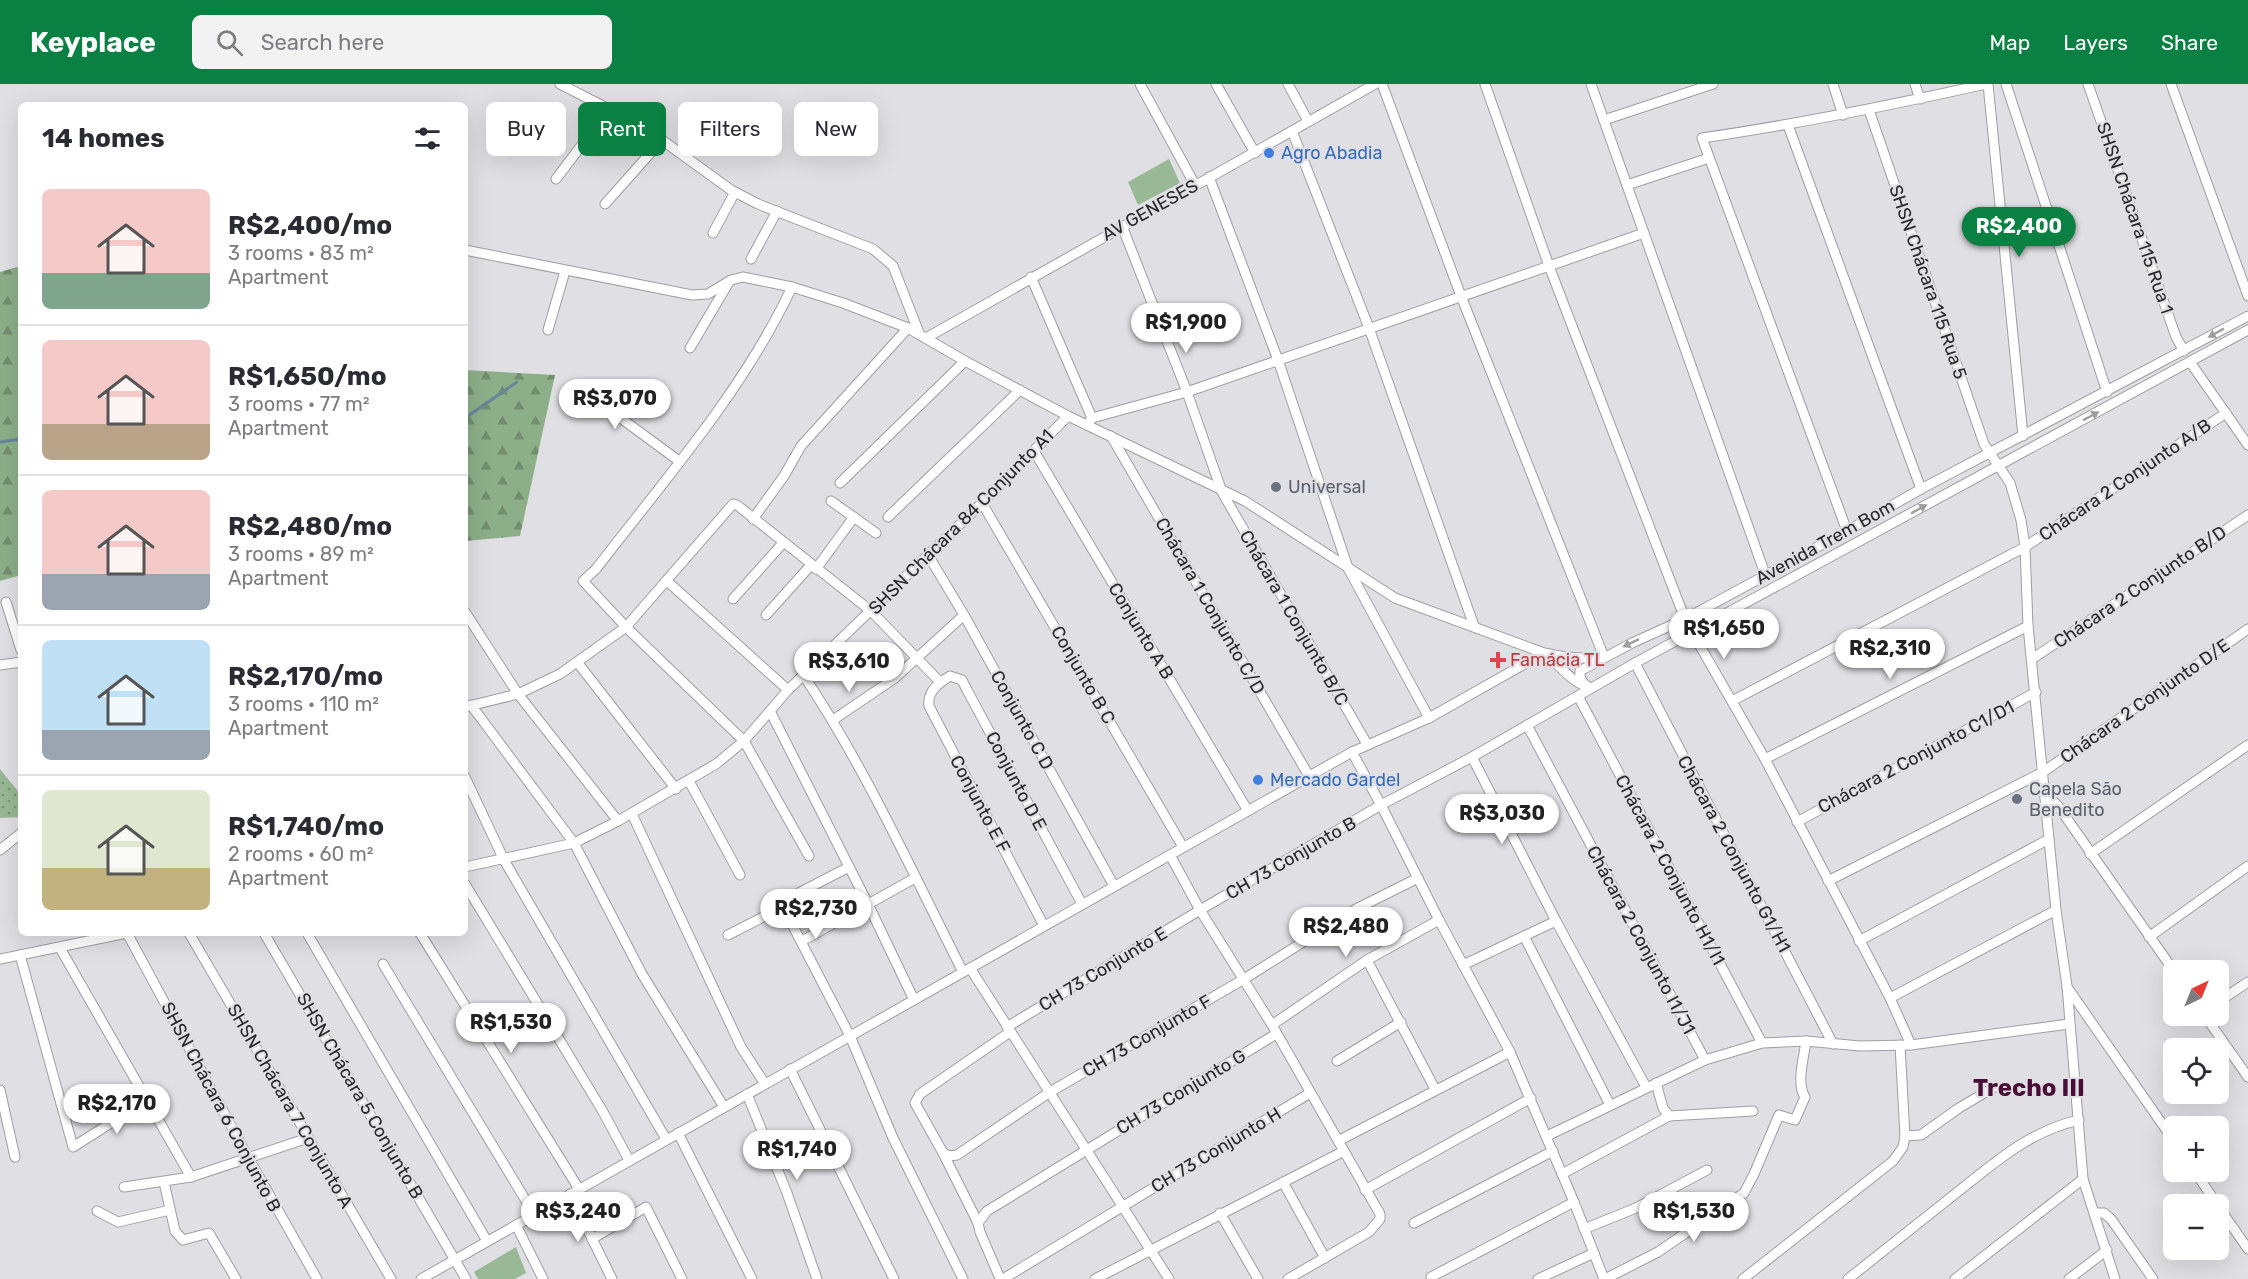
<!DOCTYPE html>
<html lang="en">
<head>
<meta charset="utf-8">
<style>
  :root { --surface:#fff; --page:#f2f2f3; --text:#2b2b33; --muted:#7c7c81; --line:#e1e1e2; --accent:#0b8043 }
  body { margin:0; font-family:Rubik,sans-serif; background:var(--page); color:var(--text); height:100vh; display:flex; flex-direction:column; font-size:22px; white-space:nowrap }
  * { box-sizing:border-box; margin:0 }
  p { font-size:20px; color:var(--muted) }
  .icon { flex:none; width:33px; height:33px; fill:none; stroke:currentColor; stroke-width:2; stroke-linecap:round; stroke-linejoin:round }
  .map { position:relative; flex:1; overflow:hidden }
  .drawer { position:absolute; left:18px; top:18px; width:450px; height:834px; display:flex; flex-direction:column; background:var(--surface); border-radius:9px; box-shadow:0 6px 24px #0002 }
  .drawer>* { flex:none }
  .hud { position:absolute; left:486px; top:18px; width:570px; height:54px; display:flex; gap:12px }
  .needle { width:39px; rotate:43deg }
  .buttons { position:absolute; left:2163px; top:876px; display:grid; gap:12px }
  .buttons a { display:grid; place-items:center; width:66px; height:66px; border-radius:9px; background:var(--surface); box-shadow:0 6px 24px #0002; font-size:30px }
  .price { position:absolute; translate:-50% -51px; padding:0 14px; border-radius:21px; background:#fff; color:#222; font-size:20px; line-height:39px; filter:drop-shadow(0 2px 3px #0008) }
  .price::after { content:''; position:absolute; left:50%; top:36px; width:18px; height:14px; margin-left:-9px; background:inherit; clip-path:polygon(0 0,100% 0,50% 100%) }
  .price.current { background:var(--accent); color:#fff }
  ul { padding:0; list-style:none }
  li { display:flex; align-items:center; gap:18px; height:150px; padding:0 24px }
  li+li { border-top:2px solid var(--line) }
  li span { display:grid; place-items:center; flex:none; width:168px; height:120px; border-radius:9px; color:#555 }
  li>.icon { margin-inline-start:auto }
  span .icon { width:72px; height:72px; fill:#fffc; stroke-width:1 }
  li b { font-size:26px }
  h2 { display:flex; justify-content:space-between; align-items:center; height:72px; padding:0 24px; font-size:26px }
  .chip { padding:0 21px; border-radius:9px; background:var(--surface); box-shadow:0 6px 24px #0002; font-size:21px; line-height:54px }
  .chip.current { background:var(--accent); color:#fff }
  header { display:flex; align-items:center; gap:36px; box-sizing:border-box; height:84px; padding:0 30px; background:var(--accent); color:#fff }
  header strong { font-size:28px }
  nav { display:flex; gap:33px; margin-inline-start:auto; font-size:21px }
  .search { width:420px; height:54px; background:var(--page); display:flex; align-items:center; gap:15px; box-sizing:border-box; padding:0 21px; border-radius:9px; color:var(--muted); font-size:22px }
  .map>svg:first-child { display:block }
</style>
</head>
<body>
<header>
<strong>Keyplace</strong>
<div class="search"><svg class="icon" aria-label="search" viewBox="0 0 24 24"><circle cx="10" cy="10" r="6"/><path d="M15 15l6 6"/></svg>Search here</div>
<nav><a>Map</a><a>Layers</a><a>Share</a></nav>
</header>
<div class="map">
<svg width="2248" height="1195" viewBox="0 0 2248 1195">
  <defs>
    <pattern id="green-dots" width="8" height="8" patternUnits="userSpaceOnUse" patternTransform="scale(1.5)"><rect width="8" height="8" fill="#99b895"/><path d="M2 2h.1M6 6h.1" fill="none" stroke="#7d967a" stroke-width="1.8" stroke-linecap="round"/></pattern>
    <pattern id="forest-firs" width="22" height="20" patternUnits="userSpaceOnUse" patternTransform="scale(1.5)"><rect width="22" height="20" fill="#8caf88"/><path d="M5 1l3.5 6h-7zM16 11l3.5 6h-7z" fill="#728e6f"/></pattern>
  </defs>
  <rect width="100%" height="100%" fill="#e0dfe4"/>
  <path fill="url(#green-dots)" d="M0 685 21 711V733L0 734Z"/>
  <g fill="url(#forest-firs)">
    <path d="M17 183 21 185V491L0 497V188Z"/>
    <path d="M465 286 555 291 520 452 465 457Z"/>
  </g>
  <g fill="#99b895">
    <path d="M1169 75 1180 99 1138 121 1128 98Z"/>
    <path d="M516 1163 526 1189 515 1195H478L474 1188Z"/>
  </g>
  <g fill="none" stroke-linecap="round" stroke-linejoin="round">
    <g stroke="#66869c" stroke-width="3">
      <path d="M465 334 517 298"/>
      <path d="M0 358 21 355"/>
    </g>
    <g stroke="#9f9ea3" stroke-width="11">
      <g id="minor">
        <path d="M560 0 605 23 662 56 731 106 758 120 873 165 893 182 919 249"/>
        <path d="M1140 0 1195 101"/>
        <path d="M1216 0 1255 69"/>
        <path d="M1288 0 1308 37"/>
        <path d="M1382 0 1461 212 1604 573"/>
        <path d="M1485 0 1549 182 1685 535"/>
        <path d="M1591 0 1765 490"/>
        <path d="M1833 0 1843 31"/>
        <path d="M1915 0 1920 15"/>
        <path d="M1988 0 2023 352"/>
        <path d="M2006 0 2107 308"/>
        <path d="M2088 0 2176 253 2184 267"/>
        <path d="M2171 0 2248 212"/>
        <path d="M1869 26 1984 360 2010 399 2021 436 2025 463 2028 542 2056 826 2067 902 2083 1095 2115 1195"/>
        <path d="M1604 36 1713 0"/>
        <path d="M1788 41 1921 405"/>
        <path d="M1292 47 1369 244 1474 542"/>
        <path d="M1209 93 1278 276 1348 484 1429 634"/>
        <path d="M556 95 609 25"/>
        <path d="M1627 101 1709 74"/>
        <path d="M605 120 662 56"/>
        <path d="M1122 142 1187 308 1222 408 1367 660"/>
        <path d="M713 149 735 108"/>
        <path d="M465 166 692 211 708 210 731 196 743 193 792 203 843 219 908 244 965 277 1068 332 1245 417 1395 514 1544 569 1565 573 1600 575"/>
        <path d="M751 175 777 127"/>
        <path d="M1031 193 1092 334 1090 337"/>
        <path d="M792 203C743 307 666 394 596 485L583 497 626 543 744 657 809 772"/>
        <path d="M548 246 565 187"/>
        <path d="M926 254 1375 0"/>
        <path d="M690 264 729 198"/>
        <path d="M2190 278 2248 361"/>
        <path d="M645 301 624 320 620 328 622 335 679 377"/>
        <path d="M1092 334 1187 308 1644 149"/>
        <path d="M1111 352 1309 692"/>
        <path d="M1034 367 1248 727"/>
        <path d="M840 399 965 277"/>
        <path d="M831 417 876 449"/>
        <path d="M982 419 1183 763"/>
        <path d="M888 433 1020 306"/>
        <path d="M753 435 784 392 801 362 908 244"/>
        <path d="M1847 447 1702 54C1798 40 1892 21 1986 0"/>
        <path d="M928 471 964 531 1114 802"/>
        <path d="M816 485 854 433"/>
        <path d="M667 497 788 606"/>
        <path d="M733 515 783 459"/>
        <path d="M6 518 21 566"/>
        <path d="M465 528 518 610 618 737"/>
        <path d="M766 531 811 481"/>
        <path d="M1692 548 1765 675 1890 914 1911 961"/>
        <path d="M1546 570C1559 581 1570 596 1585 602"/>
        <path d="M2032 575 2248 431"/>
        <path d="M577 578 676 705"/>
        <path d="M1635 579 1833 960"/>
        <path d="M0 581 21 578"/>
        <path d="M804 592C866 685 912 788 963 888"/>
        <path d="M1591 604C1583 601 1579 595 1580 587L1632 559 1685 535 1847 447 1921 405 2248 232"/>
        <path d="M1578 612 1762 959"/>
        <path d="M1732 617 2025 463 2226 329"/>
        <path d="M471 621 574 759 642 890 724 1023"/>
        <path d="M465 623 518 610 560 590 626 543 733 420 737 421 871 527 940 598"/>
        <path d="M770 627 868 820 914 916"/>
        <path d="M833 636 895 594 964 531"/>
        <path d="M1527 641 1705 976"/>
        <path d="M1352 668 1381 721 1439 836 1510 968 1574 1118 1604 1195"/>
        <path d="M1472 673 1556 837 1646 1003"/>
        <path d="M1765 675 2028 542"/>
        <path d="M465 693 504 776 666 1055"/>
        <path d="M689 697 740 791"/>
        <path d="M2046 713 2051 715 2058 722 2174 887"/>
        <path d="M632 730 741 963 765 1000"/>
        <path d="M1797 738 2036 608"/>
        <path d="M0 766 21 749"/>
        <path d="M2090 770 2248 661"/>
        <path d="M1170 771 1200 826 1272 941 1380 1130V1135L1369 1148 1288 1195"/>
        <path d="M465 783 574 759 618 737 716 680 744 657 788 606 982 419 1068 332"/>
        <path d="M849 783 789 814 784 819 783 823 850 952 893 1054 963 1195"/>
        <path d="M1828 797 2043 688 2248 545"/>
        <path d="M465 800 602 1026 629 1076"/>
        <path d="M1044 842 929 622C927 607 939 599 950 592L962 596 967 606 1082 820"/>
        <path d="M189 849 391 1195"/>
        <path d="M264 849 466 1195"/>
        <path d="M307 849 487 1157"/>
        <path d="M420 849 579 1105"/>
        <path d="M728 851 783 823"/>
        <path d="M1524 852 1610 1021"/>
        <path d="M2149 853 2248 782"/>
        <path d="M802 857 915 794"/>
        <path d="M1859 857 2049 755"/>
        <path d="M60 864 191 1093"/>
        <path d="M20 871 73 1063 147 1016"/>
        <path d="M0 875 127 849 249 1075 317 1195"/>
        <path d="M1367 876 1435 1005"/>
        <path d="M383 880 534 1130"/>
        <path d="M1463 881 1556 837"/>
        <path d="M970 884 1169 1195"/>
        <path d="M2067 903 2174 1057"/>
        <path d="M1890 914 2056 826"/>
        <path d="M2218 918 2248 898"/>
        <path d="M2205 932 2248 993"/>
        <path d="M1272 941 1367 876 1439 836"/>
        <path d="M1007 943 1200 826 1381 721 1472 673 1635 579 2248 246"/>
        <path d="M1337 977 1401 938"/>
        <path d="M790 985 894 1195"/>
        <path d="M1656 999 1663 1024 1669 1032 1753 1027"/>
        <path d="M0 1006 15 1073"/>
        <path d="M747 1010 787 1109 817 1195"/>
        <path d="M678 1049 752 1195"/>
        <path d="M1547 1052 1705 976 1762 959 1806 957 1860 962 1911 961 2069 940"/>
        <path d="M1905 1052 1921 1051 1959 1024 1996 1002"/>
        <path d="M1338 1057 1510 968"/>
        <path d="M943 1069 949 1072 957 1071 1050 1008 1244 895 1356 825 1418 794"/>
        <path d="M2195 1088 2217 1120"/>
        <path d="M1562 1090 1669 1032"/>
        <path d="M164 1098 175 1147 183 1156 209 1149 236 1195"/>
        <path d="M1283 1098 1325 1174"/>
        <path d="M124 1103 191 1093 308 1054"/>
        <path d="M1365 1106 1531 1014"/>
        <path d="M570 1110 612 1195"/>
        <path d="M2218 1122 2248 1165"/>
        <path d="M97 1127 118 1138 170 1126"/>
        <path d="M1220 1129 1258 1195"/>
        <path d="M2095 1129H2104L2111 1135 2153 1195"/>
        <path d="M978 1139 987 1127 1276 950"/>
        <path d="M1414 1139 1553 1067"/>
        <path d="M516 1141 543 1195"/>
        <path d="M1584 1145 1636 1124 1707 1086"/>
        <path d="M592 1155 646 1123 682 1195"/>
        <path d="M1431 1193 1574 1118"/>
        <path d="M421 1195 1352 668 1429 634 1544 569"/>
        <path d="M1003 1195 1310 1009"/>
        <path d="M1003 1195 999 1192 980 1148 978 1139 943 1069 915 1019 920 1010 1010 948"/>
        <path d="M1095 1195 1344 1067"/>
        <path d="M1538 1195 1594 1169"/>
        <path d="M1605 1195 1658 1168 1744 1109 1754 1090 1779 1031 1795 1036 1805 1013C1796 1000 1804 973 1806 957"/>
        <path d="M1743 1195 1893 1077 1903 1063 1905 1052 1900 961"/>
        <path d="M1848 1195C1882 1168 1916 1141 1950 1114 1991 1082 2026 1048 2079 1036"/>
        <path d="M1955 1195 2083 1095"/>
        <path d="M2069 1195 2107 1166"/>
      </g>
    </g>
    <use href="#minor" stroke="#fff" stroke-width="9"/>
  </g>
  <defs><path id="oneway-solid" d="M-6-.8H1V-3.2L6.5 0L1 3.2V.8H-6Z" transform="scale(1.5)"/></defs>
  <g fill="#9f9e9f">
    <use href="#oneway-solid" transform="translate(2216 249) rotate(151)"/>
    <use href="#oneway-solid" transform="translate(2091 332) rotate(-28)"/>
    <use href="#oneway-solid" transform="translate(1919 425) rotate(-29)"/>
    <use href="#oneway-solid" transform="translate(1631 559) rotate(154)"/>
  </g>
  <g fill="#3f7fe0" stroke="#e0dfe4" stroke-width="2">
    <circle cx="1269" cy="69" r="6"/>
    <circle cx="1258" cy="696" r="6"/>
  </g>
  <g fill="#6b7280" stroke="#e0dfe4" stroke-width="2">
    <circle cx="1276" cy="403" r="6"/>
    <circle cx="2017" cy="715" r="6"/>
  </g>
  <path fill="#e0444e" stroke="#e0dfe4" stroke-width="2" d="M1495 567h6v6h6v6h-6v6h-6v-6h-6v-6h6z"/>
  <g text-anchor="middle" stroke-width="4.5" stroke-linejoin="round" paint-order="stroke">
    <g font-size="18" fill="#366cbe" stroke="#e0dfe4" text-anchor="start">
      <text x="1281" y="75">Agro Abadia</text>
      <text x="1270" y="702">Mercado Gardel</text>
    </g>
    <g font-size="18" fill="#29282a" stroke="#e0dfe4">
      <text transform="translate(1150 126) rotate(-29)" y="6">AV GENESES</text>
      <text transform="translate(2135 134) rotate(71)" y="6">SHSN Chácara 115 Rua 1</text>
      <text transform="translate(1928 198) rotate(71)" y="6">SHSN Chácara 115 Rua 5</text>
      <text transform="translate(2125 396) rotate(-34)" y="6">Chácara 2 Conjunto A/B</text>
      <text transform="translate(961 438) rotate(-45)" y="6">SHSN Chácara 84 Conjunto A1</text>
      <text transform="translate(1825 458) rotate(-29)" y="6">Avenida Trem Bom</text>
      <text transform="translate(2140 503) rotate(-34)" y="6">Chácara 2 Conjunto B/D</text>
      <text transform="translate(1210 522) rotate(60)" y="6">Chácara 1 Conjunto C/D</text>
      <text transform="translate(1294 534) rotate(60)" y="6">Chácara 1 Conjunto B/C</text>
      <text transform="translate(1141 547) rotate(59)" y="6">Conjunto A B</text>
      <text transform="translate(1083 591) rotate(60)" y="6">Conjunto B C</text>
      <text transform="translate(2145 617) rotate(-35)" y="6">Chácara 2 Conjunto D/E</text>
      <text transform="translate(1022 636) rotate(61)" y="6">Conjunto C D</text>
      <text transform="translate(1916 673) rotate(-28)" y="6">Chácara 2 Conjunto C1/D1</text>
      <text transform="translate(1016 697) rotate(62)" y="6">Conjunto D E</text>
      <text transform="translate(980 720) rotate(62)" y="6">Conjunto E F</text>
      <text transform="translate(1734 770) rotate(62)" y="6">Chácara 2 Conjunto G1/H1</text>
      <text transform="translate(1291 774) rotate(-30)" y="6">CH 73 Conjunto B</text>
      <text transform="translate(1670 786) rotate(62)" y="6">Chácara 2 Conjunto H1/I1</text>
      <text transform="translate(1641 856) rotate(62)" y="6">Chácara 2 Conjunto I1/J1</text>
      <text transform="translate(1103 885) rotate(-31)" y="6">CH 73 Conjunto E</text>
      <text transform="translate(1147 952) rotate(-30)" y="6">CH 73 Conjunto F</text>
      <text transform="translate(1181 1008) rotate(-31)" y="6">CH 73 Conjunto G</text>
      <text transform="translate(360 1012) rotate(60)" y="6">SHSN Chácara 5 Conjunto B</text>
      <text transform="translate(290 1022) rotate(60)" y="6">SHSN Chácara 7 Conjunto A</text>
      <text transform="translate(221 1023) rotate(62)" y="6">SHSN Chácara 6 Conjunto B</text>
      <text transform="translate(1216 1066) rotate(-31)" y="6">CH 73 Conjunto H</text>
    </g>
    <g font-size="18" fill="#5b616d" stroke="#e0dfe4" text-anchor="start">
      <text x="1288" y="409">Universal</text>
      <text x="2029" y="711">Capela São<tspan x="2029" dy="21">Benedito</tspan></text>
    </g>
    <g font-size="18" fill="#be3a42" stroke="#e0dfe4" text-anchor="start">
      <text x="1510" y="582">Famácia TL</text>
    </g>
    <g font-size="24" font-weight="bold" fill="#480e38" stroke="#e0dfe4">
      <text x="2029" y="1012">Trecho III</text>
    </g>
  </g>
</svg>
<div class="buttons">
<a><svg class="needle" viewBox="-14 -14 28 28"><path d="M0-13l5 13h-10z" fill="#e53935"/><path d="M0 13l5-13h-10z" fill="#7c7c81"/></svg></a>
<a><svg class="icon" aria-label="locate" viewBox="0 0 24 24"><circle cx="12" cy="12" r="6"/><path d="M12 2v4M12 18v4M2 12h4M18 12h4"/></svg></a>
<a>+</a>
<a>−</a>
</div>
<b class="price current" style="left:2019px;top:174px">R$2,400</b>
<b class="price" style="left:1186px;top:270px">R$1,900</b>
<b class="price" style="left:615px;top:346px">R$3,070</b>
<b class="price" style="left:1724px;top:576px">R$1,650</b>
<b class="price" style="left:1890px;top:596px">R$2,310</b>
<b class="price" style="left:849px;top:609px">R$3,610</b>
<b class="price" style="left:1502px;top:761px">R$3,030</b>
<b class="price" style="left:816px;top:856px">R$2,730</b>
<b class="price" style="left:1346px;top:874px">R$2,480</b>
<b class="price" style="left:511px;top:970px">R$1,530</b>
<b class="price" style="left:117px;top:1051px">R$2,170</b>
<b class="price" style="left:797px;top:1097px">R$1,740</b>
<b class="price" style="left:578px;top:1159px">R$3,240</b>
<b class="price" style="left:1694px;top:1159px">R$1,530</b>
<div class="hud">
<a class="chip">Buy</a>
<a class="chip current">Rent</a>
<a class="chip">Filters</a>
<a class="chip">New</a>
</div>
<section class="drawer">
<h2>14 homes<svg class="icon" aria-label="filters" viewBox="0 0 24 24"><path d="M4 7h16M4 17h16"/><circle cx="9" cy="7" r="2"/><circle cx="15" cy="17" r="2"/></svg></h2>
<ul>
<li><span style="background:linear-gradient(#f6c9c9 70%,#7fa58c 0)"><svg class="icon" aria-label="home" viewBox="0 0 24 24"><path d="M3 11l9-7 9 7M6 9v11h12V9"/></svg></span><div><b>R$2,400/mo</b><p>3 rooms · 83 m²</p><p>Apartment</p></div></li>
<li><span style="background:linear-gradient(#f6c9c9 70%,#b9a48a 0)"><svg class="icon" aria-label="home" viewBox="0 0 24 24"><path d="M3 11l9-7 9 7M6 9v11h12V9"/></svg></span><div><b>R$1,650/mo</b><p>3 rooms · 77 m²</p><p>Apartment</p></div></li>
<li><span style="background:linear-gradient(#f6c9c9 70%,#9aa5b1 0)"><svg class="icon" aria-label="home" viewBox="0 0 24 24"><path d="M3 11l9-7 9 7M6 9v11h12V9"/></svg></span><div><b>R$2,480/mo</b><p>3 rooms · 89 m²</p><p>Apartment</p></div></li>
<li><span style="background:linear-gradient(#bfe0f5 75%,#9aa5b1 0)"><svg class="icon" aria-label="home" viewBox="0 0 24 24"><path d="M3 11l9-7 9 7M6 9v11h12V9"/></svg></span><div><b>R$2,170/mo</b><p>3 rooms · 110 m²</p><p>Apartment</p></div></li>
<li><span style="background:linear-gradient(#dfe7d0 65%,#c2b280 0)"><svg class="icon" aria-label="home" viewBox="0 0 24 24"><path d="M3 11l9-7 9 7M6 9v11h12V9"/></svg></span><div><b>R$1,740/mo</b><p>2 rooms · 60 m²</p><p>Apartment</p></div></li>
</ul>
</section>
</div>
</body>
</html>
